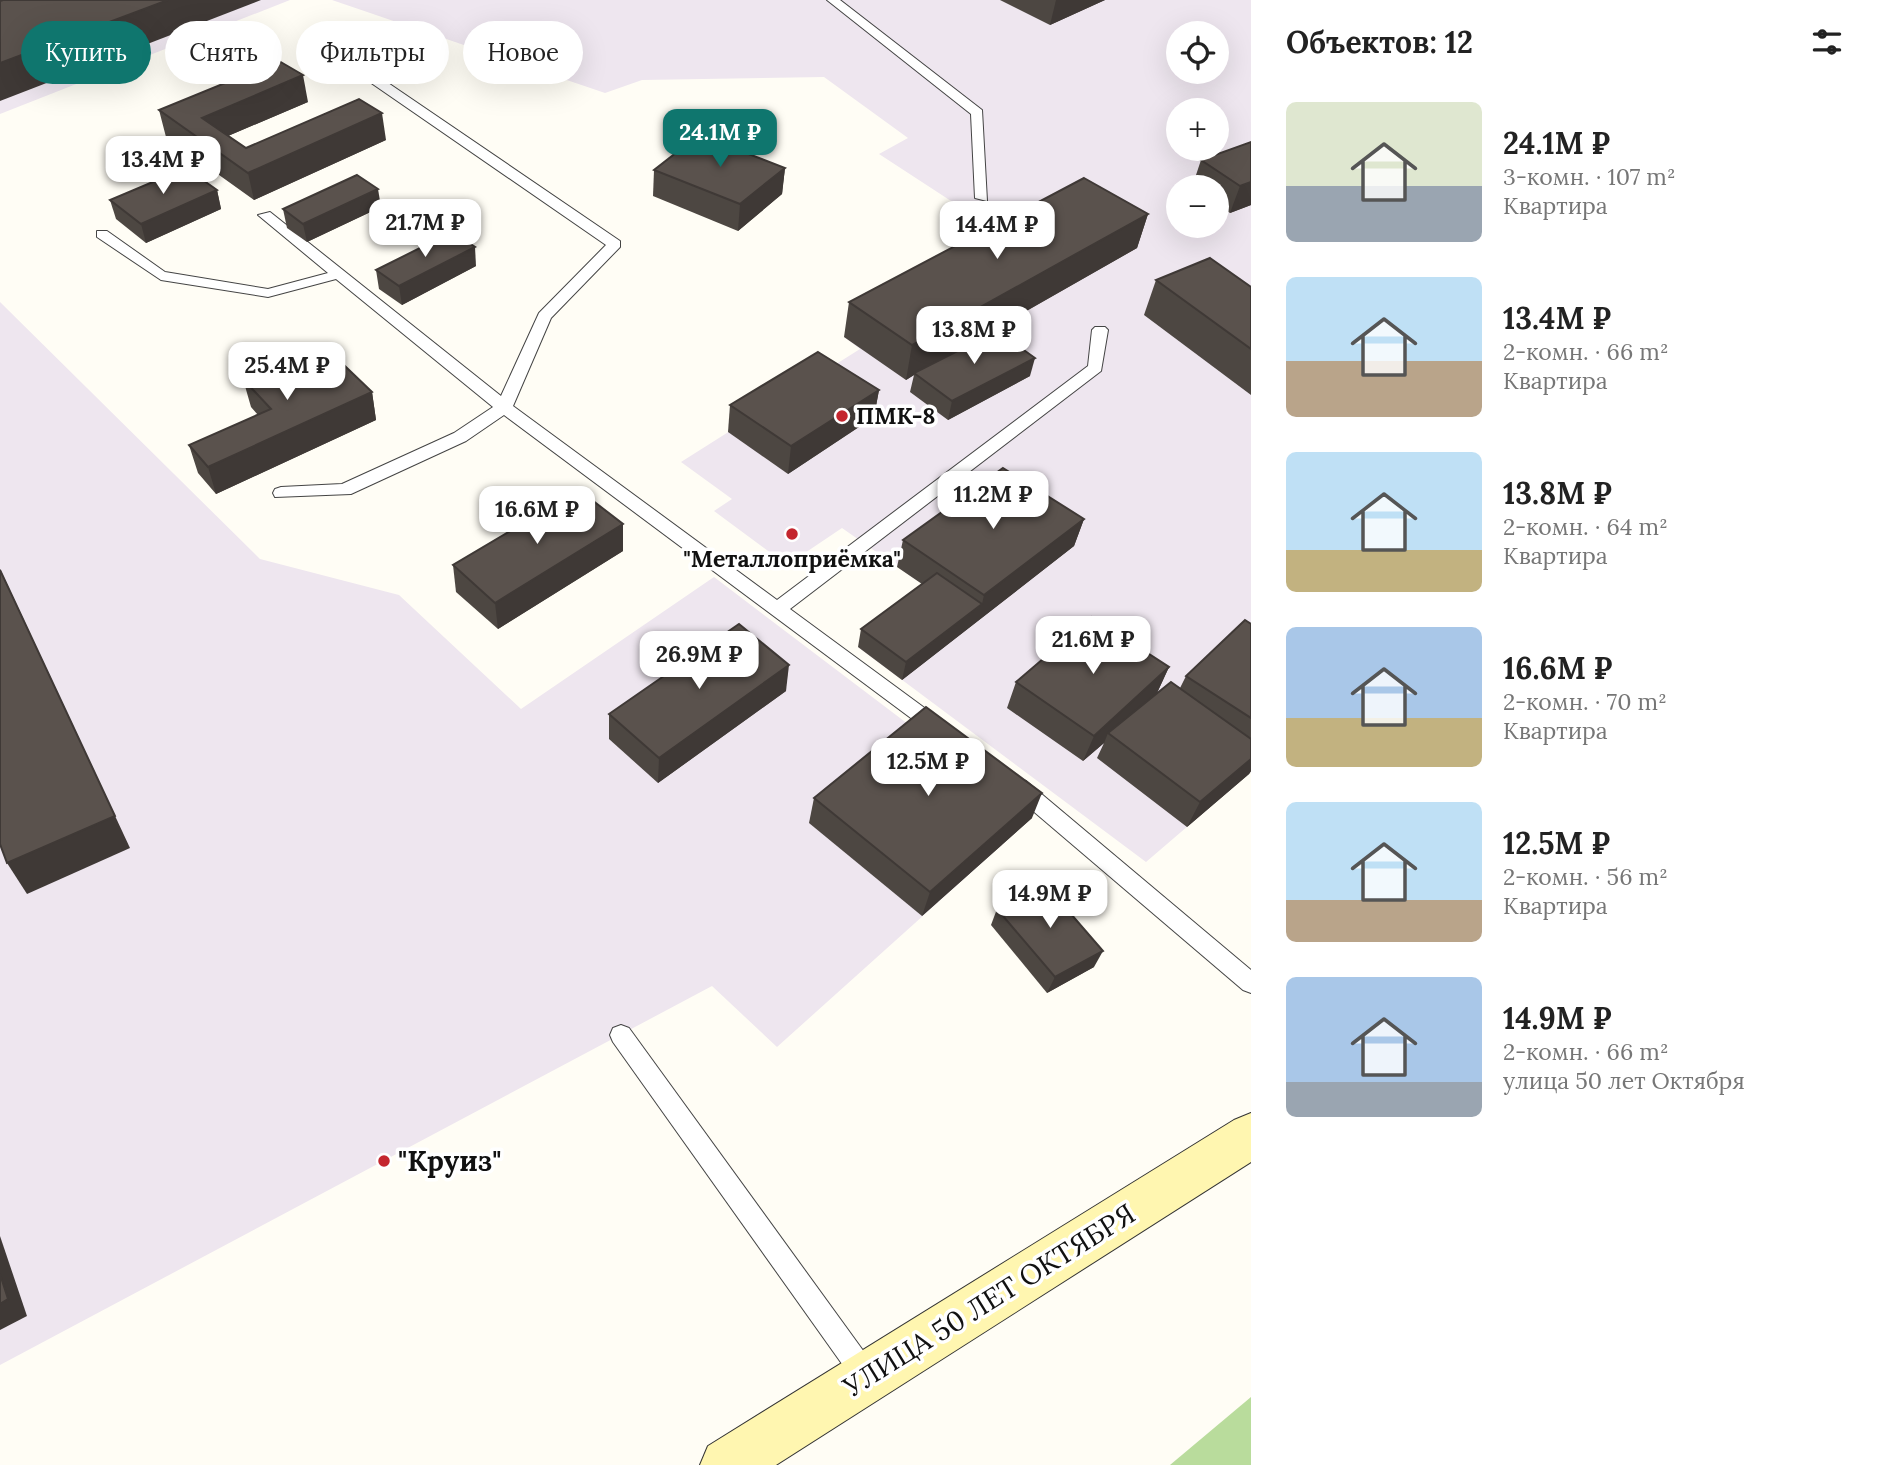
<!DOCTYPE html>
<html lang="ru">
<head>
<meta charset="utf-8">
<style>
  :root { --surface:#fff; --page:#f2f2f2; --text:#222; --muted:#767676; --accent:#0f766e }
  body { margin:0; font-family:Lora,serif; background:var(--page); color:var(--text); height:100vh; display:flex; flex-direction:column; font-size:26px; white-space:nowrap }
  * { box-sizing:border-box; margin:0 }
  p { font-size:23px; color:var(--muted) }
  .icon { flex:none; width:38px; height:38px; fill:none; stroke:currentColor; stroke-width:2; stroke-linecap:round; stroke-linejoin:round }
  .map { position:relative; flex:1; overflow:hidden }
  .drawer { display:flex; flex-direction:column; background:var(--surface); width:630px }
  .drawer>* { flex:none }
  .top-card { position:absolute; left:21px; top:21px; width:665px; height:63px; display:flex; gap:14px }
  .tools { position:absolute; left:1166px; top:21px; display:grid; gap:14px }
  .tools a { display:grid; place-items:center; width:63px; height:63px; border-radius:50%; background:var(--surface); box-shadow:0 7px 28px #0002; font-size:35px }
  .price { position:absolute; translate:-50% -60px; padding:0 16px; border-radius:14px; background:#fff; color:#222; font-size:23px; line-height:46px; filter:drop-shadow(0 2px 4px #0008) }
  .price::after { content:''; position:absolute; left:50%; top:42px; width:21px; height:16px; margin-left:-10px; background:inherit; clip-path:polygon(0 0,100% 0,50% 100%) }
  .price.selected { background:var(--accent); color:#fff }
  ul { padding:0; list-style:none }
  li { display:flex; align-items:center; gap:21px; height:175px; padding:0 35px }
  li span { display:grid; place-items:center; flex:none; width:196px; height:140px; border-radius:10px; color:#555 }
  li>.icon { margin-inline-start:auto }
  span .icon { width:84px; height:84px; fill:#fffc; stroke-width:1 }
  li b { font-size:30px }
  h2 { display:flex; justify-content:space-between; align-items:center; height:84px; padding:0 35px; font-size:30px }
  .chip { padding:0 24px; border-radius:32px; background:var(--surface); box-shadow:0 7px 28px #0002; font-size:24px; line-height:63px }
  .chip.selected { background:var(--accent); color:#fff }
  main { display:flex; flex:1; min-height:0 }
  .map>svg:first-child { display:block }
</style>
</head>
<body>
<main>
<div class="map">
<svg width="1251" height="1465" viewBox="0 0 1251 1465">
  <rect width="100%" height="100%" fill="#fffdf5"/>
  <g fill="#eee6ef" fill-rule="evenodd">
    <path d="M0 0H290L0 114Z"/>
    <path d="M332 0H1251V772L1146 862 858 647 932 591 842 528 787 565 714 511 732 499 681 462 860 349 844 337 1017 244 879 154 908 138 824 77 642 80 605 93ZM1178 33H1216V72H1178ZM1178 110H1216V149H1178ZM1178 187H1216V226H1178Z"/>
    <path d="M0 302 260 559 399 595 521 709 714 577 1032 818 777 1047 712 986 0 1365Z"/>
  </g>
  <path fill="#b9dc9c" d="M1251 1397V1465H1170Z"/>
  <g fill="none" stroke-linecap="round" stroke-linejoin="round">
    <g stroke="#444" stroke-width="2">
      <g id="service">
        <path d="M827 0H840L982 110 987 201 975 198 971 114Z"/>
        <path d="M364 72H372L620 241V247L551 318 513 406 777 600 1088 366 1092 330 1095 327H1105L1108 330 1101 371 790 609 945 723 948 728 945 733H931L504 415 466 441 351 494 275 497 273 493 275 489 281 487 342 484 454 433 493 407 336 279 268 297 161 280 97 237V231H107L165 272 268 289 328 273 258 215 270 212 501 396 539 313 606 245 364 78Z"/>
        <path d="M1019 779 1026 781 1251 970V993L1243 990 1012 793 1009 787 1012 781Z"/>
        <path d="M621 1025 629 1028 875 1367 879 1376 875 1385 866 1389 857 1385 613 1042 610 1035 613 1028Z"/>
      </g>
    </g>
    <g stroke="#333" stroke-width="2">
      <path id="secondary" d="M1251 1113V1162L776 1465H700L708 1446 1234 1120Z"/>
    </g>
    <use href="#service" fill="#fff" fill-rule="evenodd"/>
    <use href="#secondary" fill="#fff6b0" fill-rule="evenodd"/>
  </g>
  <g fill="#4d4742">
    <path d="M1000 0H1105L1050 25Z"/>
    <path d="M308 102 228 136 246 148 386 140 254 200 166 137 159 110Z"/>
    <path d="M1251 142V205L1230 213 1216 204V187H1192L1201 160Z"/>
    <path d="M785 168 782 194 738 231 653 196 654 170Z"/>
    <path d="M217 190 221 209 146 243 116 219 110 200Z"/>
    <path d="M381 207 307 242 287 228 283 209Z"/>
    <path d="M1148 214 1137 248 946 357 1030 376 948 420 910 392 914 375 906 380 844 337 849 302Z"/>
    <path d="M476 266 402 305 379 289 376 270Z"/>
    <path d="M1156 280 1251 287V395L1144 315Z"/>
    <path d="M243 379 372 392 376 420 216 494 198 473 189 445 258 415 251 407Z"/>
    <path d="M879 390 874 417 788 474 728 432 730 405Z"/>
    <path d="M1084 519 1074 546 902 680 858 647 861 629 922 584 897 567 903 540Z"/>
    <path d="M623 524V551L498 629 456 592 453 565Z"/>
    <path d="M1251 624V771L1249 774 1187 827 1097 758 1104 743 1083 761 1007 708 1016 682 1169 667 1157 693 1180 688 1186 676Z"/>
    <path d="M786 691 658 783 609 739V714Z"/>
    <path d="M814 798 1032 818 922 916 809 823Z"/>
    <path d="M997 909 1094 967 1047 993 991 925Z"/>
  </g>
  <g fill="#3f3936">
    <path d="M168 0H261L0 101V63Z"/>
    <path d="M1056 0H1105L1050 25Z"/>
    <path d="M303 75 308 102 209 144 202 118Z"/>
    <path d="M382 113 386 140 254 200 248 173Z"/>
    <path d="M785 168 782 194 738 231 740 204Z"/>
    <path d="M1251 182V205L1230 213 1240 186Z"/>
    <path d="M378 189 381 207 307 242 303 224Z"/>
    <path d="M217 190 221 209 146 243 141 224Z"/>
    <path d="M1148 214 1137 248 915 374 914 373V375L906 380 912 345Z"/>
    <path d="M475 247 476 266 402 305 399 286Z"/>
    <path d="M1035 358 1030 376 948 420 952 401Z"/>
    <path d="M879 390 874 417 788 474 791 446Z"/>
    <path d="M372 392 376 420 216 494 208 467Z"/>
    <path d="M1084 519 1074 546 902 680 906 662 982 604 984 595Z"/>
    <path d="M623 524V551L498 629 495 603Z"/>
    <path d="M0 569 130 848 27 894 7 863Z"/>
    <path d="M789 665 786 691 658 783 659 758Z"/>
    <path d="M1169 667 1157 693 1108 733 1104 743 1083 761 1094 736Z"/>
    <path d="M1251 759V771L1249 774 1187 827 1200 802Z"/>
    <path d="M1042 793 1032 818 922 916 930 892Z"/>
    <path d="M1103 951 1094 967 1047 993 1055 977Z"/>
    <path d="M0 1236 27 1316 0 1330Z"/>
  </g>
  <g fill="#5a524d" stroke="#3f3936" stroke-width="2">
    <path d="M3 0H168L0 63V1Z"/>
    <path d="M279 61 303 75 202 118 246 148 359 99 382 113 248 173 159 110Z"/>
    <path d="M699 135 785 168 740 204 654 170Z"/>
    <path d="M1251 142V182L1240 186 1201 160Z"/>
    <path d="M186 168 217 190 141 224 110 200Z"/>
    <path d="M357 175 378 189 303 224 283 209Z"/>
    <path d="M1084 178 1148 214 912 345 849 302Z"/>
    <path d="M452 232 475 247 399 286 376 270Z"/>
    <path d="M1210 258 1251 287V349L1156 280Z"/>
    <path d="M997 331 1035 358 952 401 914 373Z"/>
    <path d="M323 345 372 392 208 467 189 445 271 409 243 379Z"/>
    <path d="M818 352 879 390 791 446 730 405Z"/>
    <path d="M1003 468 1084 519 984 595 903 540Z"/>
    <path d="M579 490 623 524 495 603 453 565Z"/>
    <path d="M0 570 115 816 7 863 0 844Z"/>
    <path d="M937 573 982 604 906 662 861 629Z"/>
    <path d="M1092 617 1169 667 1094 736 1016 682Z"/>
    <path d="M1245 620 1251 624V718L1186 676Z"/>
    <path d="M739 624 789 665 659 758 609 714Z"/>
    <path d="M1171 682 1251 739V759L1200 802 1108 733Z"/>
    <path d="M926 707 1042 793 930 892 814 798Z"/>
    <path d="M1045 884 1103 951 1055 977 997 909Z"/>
    <path d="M0 1274 8 1299 0 1304Z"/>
  </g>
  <g fill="#c4262e" stroke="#fff" stroke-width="2.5">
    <circle cx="842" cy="416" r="7"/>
    <circle cx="792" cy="534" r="7"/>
    <circle cx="384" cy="1161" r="7"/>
  </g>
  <g text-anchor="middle" stroke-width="7" stroke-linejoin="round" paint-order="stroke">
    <g font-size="23" font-weight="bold" fill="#111" stroke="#fff" text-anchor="start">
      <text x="856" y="424">ПМК-8</text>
      <text x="792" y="567" text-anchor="middle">"Металлоприёмка"</text>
    </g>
    <g font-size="28" font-weight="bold" fill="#111" stroke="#fff" text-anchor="start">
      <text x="398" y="1171">"Круиз"</text>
    </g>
    <g font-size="28" fill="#111" stroke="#fff">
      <text transform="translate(989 1300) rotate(-32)" y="10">УЛИЦА 50 ЛЕТ ОКТЯБРЯ</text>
    </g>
  </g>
</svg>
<div class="tools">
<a><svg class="icon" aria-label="locate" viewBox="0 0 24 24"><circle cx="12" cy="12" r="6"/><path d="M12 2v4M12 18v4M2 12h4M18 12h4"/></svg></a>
<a>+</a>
<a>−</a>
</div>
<b class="price selected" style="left:720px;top:169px">24.1M ₽</b>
<b class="price" style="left:163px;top:196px">13.4M ₽</b>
<b class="price" style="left:425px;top:259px">21.7M ₽</b>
<b class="price" style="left:997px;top:261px">14.4M ₽</b>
<b class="price" style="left:974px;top:366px">13.8M ₽</b>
<b class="price" style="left:287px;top:402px">25.4M ₽</b>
<b class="price" style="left:993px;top:531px">11.2M ₽</b>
<b class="price" style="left:537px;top:546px">16.6M ₽</b>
<b class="price" style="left:1093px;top:676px">21.6M ₽</b>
<b class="price" style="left:699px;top:691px">26.9M ₽</b>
<b class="price" style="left:928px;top:798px">12.5M ₽</b>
<b class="price" style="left:1050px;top:930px">14.9M ₽</b>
<div class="top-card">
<a class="chip selected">Купить</a>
<a class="chip">Снять</a>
<a class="chip">Фильтры</a>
<a class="chip">Новое</a>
</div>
</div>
<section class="drawer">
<h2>Объектов: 12<svg class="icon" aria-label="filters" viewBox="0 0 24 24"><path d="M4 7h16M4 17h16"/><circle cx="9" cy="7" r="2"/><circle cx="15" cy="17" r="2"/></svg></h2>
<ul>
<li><span style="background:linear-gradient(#dfe7d0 60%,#9aa5b1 0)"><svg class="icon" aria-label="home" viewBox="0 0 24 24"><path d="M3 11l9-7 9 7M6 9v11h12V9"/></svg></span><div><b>24.1M ₽</b><p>3-комн. · 107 m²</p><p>Квартира</p></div></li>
<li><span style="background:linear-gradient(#bfe0f5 60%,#b9a48a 0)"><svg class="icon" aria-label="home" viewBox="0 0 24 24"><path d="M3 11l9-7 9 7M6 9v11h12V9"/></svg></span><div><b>13.4M ₽</b><p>2-комн. · 66 m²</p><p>Квартира</p></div></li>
<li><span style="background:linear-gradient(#bfe0f5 70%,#c2b280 0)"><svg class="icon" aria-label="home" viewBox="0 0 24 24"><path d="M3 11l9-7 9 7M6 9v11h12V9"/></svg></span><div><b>13.8M ₽</b><p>2-комн. · 64 m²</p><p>Квартира</p></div></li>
<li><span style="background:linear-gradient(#a9c7e8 65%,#c2b280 0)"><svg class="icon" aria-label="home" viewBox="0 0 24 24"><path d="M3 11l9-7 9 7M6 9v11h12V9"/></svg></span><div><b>16.6M ₽</b><p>2-комн. · 70 m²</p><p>Квартира</p></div></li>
<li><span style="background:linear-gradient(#bfe0f5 70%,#b9a48a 0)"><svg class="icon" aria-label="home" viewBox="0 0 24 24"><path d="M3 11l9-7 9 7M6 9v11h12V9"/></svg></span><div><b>12.5M ₽</b><p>2-комн. · 56 m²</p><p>Квартира</p></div></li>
<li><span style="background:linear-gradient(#a9c7e8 75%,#9aa5b1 0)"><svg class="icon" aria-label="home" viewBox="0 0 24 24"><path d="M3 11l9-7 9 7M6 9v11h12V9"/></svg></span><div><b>14.9M ₽</b><p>2-комн. · 66 m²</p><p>улица 50 лет Октября</p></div></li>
</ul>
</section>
</main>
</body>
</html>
